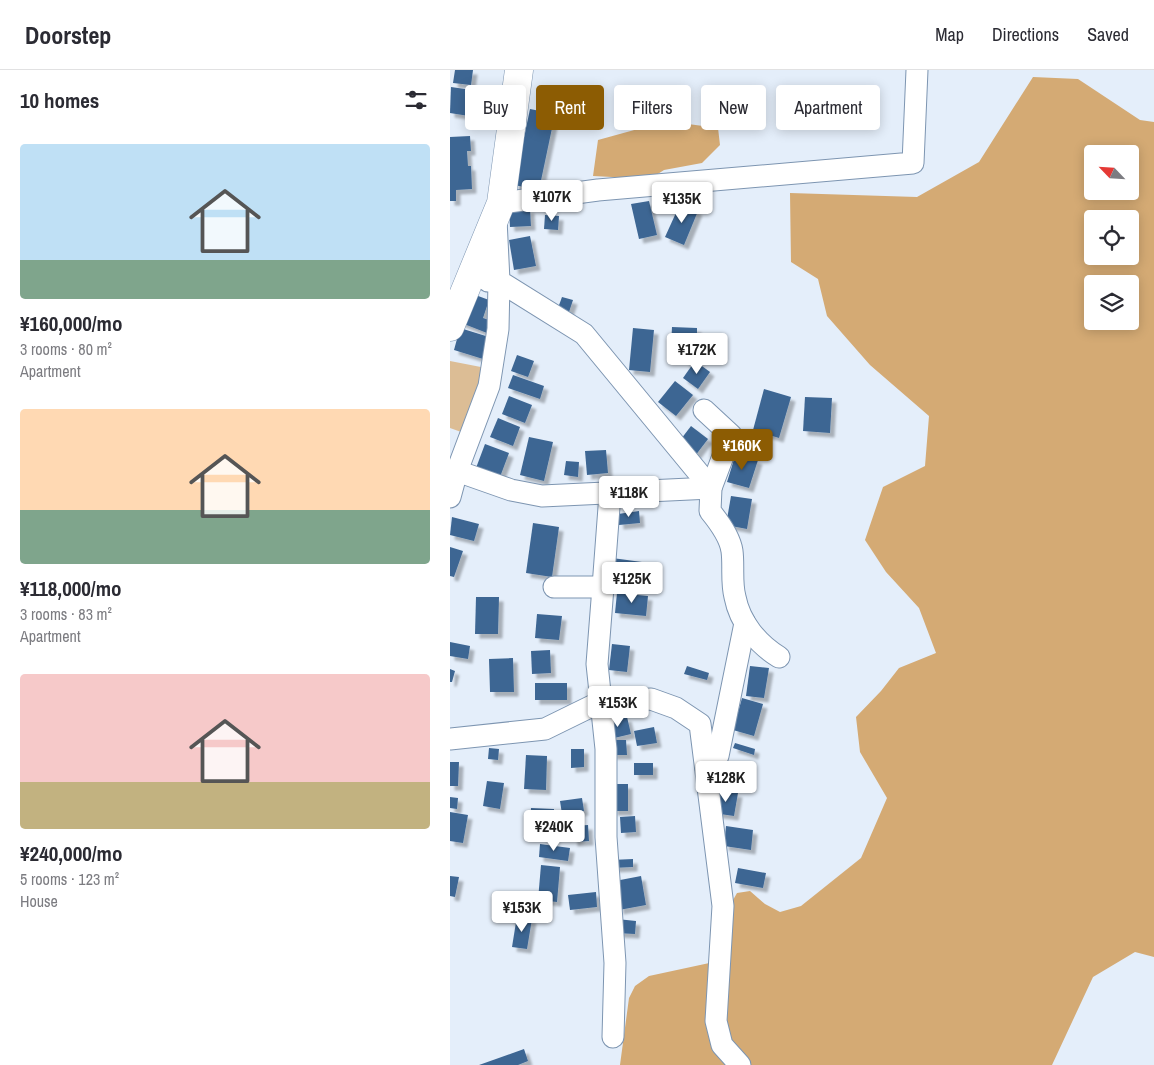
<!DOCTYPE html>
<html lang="en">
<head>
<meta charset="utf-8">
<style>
  :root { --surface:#fff; --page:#f2f2f3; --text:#2b2b33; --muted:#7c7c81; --line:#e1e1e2; --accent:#8c5c03 }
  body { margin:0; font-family:"Archivo Narrow",sans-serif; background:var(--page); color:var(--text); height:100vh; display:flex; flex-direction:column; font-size:19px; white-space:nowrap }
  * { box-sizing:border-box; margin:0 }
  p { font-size:16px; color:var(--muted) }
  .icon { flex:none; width:28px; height:28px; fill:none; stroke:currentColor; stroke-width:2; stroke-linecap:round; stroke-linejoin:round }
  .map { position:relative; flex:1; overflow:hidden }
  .side { display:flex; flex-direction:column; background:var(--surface); width:450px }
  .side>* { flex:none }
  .banner { position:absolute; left:15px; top:15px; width:475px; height:45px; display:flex; gap:10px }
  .needle { width:32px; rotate:295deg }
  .tools { position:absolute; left:634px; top:75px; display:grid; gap:10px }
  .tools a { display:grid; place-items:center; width:55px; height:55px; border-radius:5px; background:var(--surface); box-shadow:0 2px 12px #0003; font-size:25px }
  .price { position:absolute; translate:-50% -42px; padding:0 11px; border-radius:5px; background:#fff; color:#222; font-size:16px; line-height:32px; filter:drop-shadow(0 1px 2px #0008) }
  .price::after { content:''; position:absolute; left:50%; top:30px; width:15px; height:11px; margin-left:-8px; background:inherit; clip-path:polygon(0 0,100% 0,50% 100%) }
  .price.current { background:var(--accent); color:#fff }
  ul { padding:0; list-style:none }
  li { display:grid; align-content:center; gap:10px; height:265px; padding:0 20px }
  li span { display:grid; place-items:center; height:155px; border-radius:5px; color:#555 }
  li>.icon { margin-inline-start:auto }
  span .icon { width:90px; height:90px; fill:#fffc; stroke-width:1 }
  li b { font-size:21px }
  h2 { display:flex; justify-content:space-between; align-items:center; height:60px; padding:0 20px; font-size:21px }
  .pill { padding:0 18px; border-radius:5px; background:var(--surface); box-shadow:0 2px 12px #0003; font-size:18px; line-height:45px }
  .pill.current { background:var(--accent); color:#fff }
  header { display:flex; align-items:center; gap:30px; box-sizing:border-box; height:70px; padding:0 25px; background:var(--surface); border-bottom:1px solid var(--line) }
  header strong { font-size:24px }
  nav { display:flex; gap:28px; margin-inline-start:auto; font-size:18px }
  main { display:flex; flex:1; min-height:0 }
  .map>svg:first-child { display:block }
</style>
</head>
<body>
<header>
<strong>Doorstep</strong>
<nav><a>Map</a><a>Directions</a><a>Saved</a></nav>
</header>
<main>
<section class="side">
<h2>10 homes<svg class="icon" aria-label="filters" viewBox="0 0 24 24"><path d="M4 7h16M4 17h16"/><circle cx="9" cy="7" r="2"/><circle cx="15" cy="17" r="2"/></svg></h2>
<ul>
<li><span style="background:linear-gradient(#bfe0f5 75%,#7fa58c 0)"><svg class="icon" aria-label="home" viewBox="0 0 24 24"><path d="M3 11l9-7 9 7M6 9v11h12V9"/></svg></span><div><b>¥160,000/mo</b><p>3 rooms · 80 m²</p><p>Apartment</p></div></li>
<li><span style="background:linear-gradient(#ffd9b3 65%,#7fa58c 0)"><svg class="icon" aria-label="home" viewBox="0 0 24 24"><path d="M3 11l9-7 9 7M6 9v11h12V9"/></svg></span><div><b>¥118,000/mo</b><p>3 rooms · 83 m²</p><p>Apartment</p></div></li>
<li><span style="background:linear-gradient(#f6c9c9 70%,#c2b280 0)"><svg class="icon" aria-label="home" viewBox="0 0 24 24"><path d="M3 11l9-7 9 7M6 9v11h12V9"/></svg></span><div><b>¥240,000/mo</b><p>5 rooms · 123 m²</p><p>House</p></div></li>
</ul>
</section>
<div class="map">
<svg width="704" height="995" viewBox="0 0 704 995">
  <defs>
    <filter id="shadow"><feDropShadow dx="4.5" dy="4.5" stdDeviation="1" flood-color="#0004"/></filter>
  </defs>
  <rect width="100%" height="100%" fill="#e4eefa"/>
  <path fill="#dcbd95" d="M0 291 36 298 14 363 0 358Z"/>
  <g fill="#d4aa74" fill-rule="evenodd">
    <path d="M583 7 628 9 690 50 704 52V887L685 882 643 907 602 995H170L179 928 185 916 199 906 264 892 278 839 287 823 300 821 315 834 330 842 351 836 411 788 437 728 410 682 406 647 431 621 449 598 486 583 469 538 436 502 415 470 433 417 475 396 479 346 420 295 377 246 368 209 341 192 340 123 467 127 529 92ZM642 84H680V121H642ZM642 149H680V186H642ZM642 214H680V251H642Z"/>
    <path d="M206 54H238L268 58 270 75 252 93 214 100 200 109 143 106 148 70Z"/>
  </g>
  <g fill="#3d6693" filter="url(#shadow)">
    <path d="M5 0H23L21 15 3 13Z"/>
    <path d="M1 17 22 20 19 46 0 43Z"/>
    <path d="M80 39 105 44 89 120 64 115Z"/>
    <path d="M20 66 21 81H17L18 96H21L22 119 6 120V131H0V67Z"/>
    <path d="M199 131 207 165 189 169 181 134Z"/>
    <path d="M230 134 248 141 234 175 215 167Z"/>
    <path d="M80 139 81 156 60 157 59 140Z"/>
    <path d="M95 145 109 146 108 160 94 159Z"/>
    <path d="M80 166 86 196 64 200 59 170Z"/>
    <path d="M20 223 39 230 33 248 42 251 37 263 9 252Z"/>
    <path d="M112 227 123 230 119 242 108 238Z"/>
    <path d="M222 257 247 258V278L221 277Z"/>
    <path d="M10 258 39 267 33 289 4 280Z"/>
    <path d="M183 258 204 260 200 302 179 300Z"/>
    <path d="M67 285 84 291 78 307 61 301Z"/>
    <path d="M245 291 260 302 248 319 233 308Z"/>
    <path d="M63 305 94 316 90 329 58 318Z"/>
    <path d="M225 311 243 325 226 346 208 332Z"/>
    <path d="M314 319 341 327 329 368 303 360Z"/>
    <path d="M59 326 82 335 75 353 52 344Z"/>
    <path d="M355 327 382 328 380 363 353 361Z"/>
    <path d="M48 348 70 357 63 376 40 367Z"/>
    <path d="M241 356 258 369 245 386 228 373Z"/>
    <path d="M79 367 103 372 94 411 70 405Z"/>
    <path d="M35 374 59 383 50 407 26 398Z"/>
    <path d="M156 380 158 403 137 405 135 381Z"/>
    <path d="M286 383 308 390 299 418 277 412Z"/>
    <path d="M116 391 129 392 128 407 114 405Z"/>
    <path d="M281 426 302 429 297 459 276 455Z"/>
    <path d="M189 441 190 453 169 455 168 444Z"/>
    <path d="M2 447 29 454 24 471 0 465Z"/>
    <path d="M83 453 109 457 102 507 76 503Z"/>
    <path d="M0 477 13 481 4 507 0 506Z"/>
    <path d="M162 488 192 492 189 514 159 510Z"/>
    <path d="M167 523 198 526 196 546 165 543Z"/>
    <path d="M26 527H49L48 564H25Z"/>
    <path d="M87 544 112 546 109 570 85 568Z"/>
    <path d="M0 572 20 576 18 589 0 586Z"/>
    <path d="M162 574 180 576 177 602 159 600Z"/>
    <path d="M100 580 101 603 82 604 81 581Z"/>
    <path d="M63 588 64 622H40L39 589Z"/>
    <path d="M237 596 259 603 257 610 234 604Z"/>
    <path d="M300 596 319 598 314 628 296 626Z"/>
    <path d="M0 599 5 601 2 612H0Z"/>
    <rect x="85" y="613" width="32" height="17"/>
    <path d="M292 628 313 634 304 666 283 660Z"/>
    <path d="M177 647 181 664 160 669 156 652Z"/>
    <path d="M204 657 207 673 187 676 184 661Z"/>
    <path d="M161 670H176L177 685H162Z"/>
    <path d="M285 673 305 679 304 685 283 678Z"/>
    <path d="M39 678 49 679 48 690 38 689Z"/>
    <path d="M121 679H134V697L121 698Z"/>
    <path d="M76 685 97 686 96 720 74 719Z"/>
    <path d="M0 692H9L8 716H0Z"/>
    <rect x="184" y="693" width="19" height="12"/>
    <path d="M37 711 54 713 50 739 33 736Z"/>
    <rect x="163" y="714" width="15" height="27"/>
    <path d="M267 720 288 723 284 746 263 743Z"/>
    <path d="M0 727 8 728 7 739 0 738Z"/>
    <path d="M132 728 134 741 112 744 110 731Z"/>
    <path d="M81 738 104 739V766L80 765Z"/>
    <path d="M0 742 18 745 13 773 0 771Z"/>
    <path d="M185 746 186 762 171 763 170 747Z"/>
    <path d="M138 755 139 771 123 772 122 756Z"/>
    <path d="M276 756 303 760 301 780 274 776Z"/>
    <path d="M90 774 120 778 118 791 89 787Z"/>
    <path d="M183 789V797L161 798V790Z"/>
    <path d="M91 795 110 797 107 832 88 830Z"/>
    <path d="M288 798 316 803 313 818 285 813Z"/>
    <path d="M0 806 9 807 5 827 0 826Z"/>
    <path d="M191 806 196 835 169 840 165 811Z"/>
    <path d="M146 822 147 837 120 840 118 825Z"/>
    <path d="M67 846 82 849 77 879 62 877Z"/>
    <path d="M167 849 186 851 185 864 166 863Z"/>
    <path d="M74 979 78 991 68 995H29Z"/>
  </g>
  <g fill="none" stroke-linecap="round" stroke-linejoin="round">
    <g stroke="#7d95b1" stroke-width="23">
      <g id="minor">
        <path d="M51 133 148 120 463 93 467 0"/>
        <path d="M46 149 49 211 134 264 261 418"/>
        <path d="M254 340 281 365 261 418 260 441C269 452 280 467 282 481 284 496 281 512 285 527 290 553 308 574 329 587"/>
        <path d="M7 401 61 420 92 426 261 418"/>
        <path d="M0 427 7 401 39 316 48 259 49 211H38"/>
        <path d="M104 517H153L147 594 156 679V767L165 893 163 967"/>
        <path d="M153 517 160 424"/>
        <path d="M0 669 95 659 150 632 201 629 226 638 250 654 273 836 266 951 272 975 290 995"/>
        <path d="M256 698 268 686 295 553"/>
      </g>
    </g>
    <g stroke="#7d95b1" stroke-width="29">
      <path id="secondary" d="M0 257 51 133 69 0"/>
    </g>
    <use href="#minor" stroke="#fff" stroke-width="21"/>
    <use href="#secondary" stroke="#fff" stroke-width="28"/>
  </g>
</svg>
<div class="tools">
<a><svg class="needle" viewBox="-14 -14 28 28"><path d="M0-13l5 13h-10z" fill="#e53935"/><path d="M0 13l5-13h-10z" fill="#7c7c81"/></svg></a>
<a><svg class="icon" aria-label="locate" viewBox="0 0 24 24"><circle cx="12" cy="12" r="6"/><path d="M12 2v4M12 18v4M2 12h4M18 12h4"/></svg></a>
<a><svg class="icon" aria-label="layers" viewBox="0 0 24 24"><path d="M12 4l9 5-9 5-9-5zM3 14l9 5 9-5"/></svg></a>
</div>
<b class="price" style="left:102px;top:152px">¥107K</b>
<b class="price" style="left:232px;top:154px">¥135K</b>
<b class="price" style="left:247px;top:305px">¥172K</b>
<b class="price current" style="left:292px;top:401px">¥160K</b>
<b class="price" style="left:179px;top:448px">¥118K</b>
<b class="price" style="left:182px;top:534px">¥125K</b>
<b class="price" style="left:168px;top:658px">¥153K</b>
<b class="price" style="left:276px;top:733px">¥128K</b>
<b class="price" style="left:104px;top:782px">¥240K</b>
<b class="price" style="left:72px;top:863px">¥153K</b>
<div class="banner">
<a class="pill">Buy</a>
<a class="pill current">Rent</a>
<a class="pill">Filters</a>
<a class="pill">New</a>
<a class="pill">Apartment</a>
</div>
</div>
</main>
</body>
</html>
